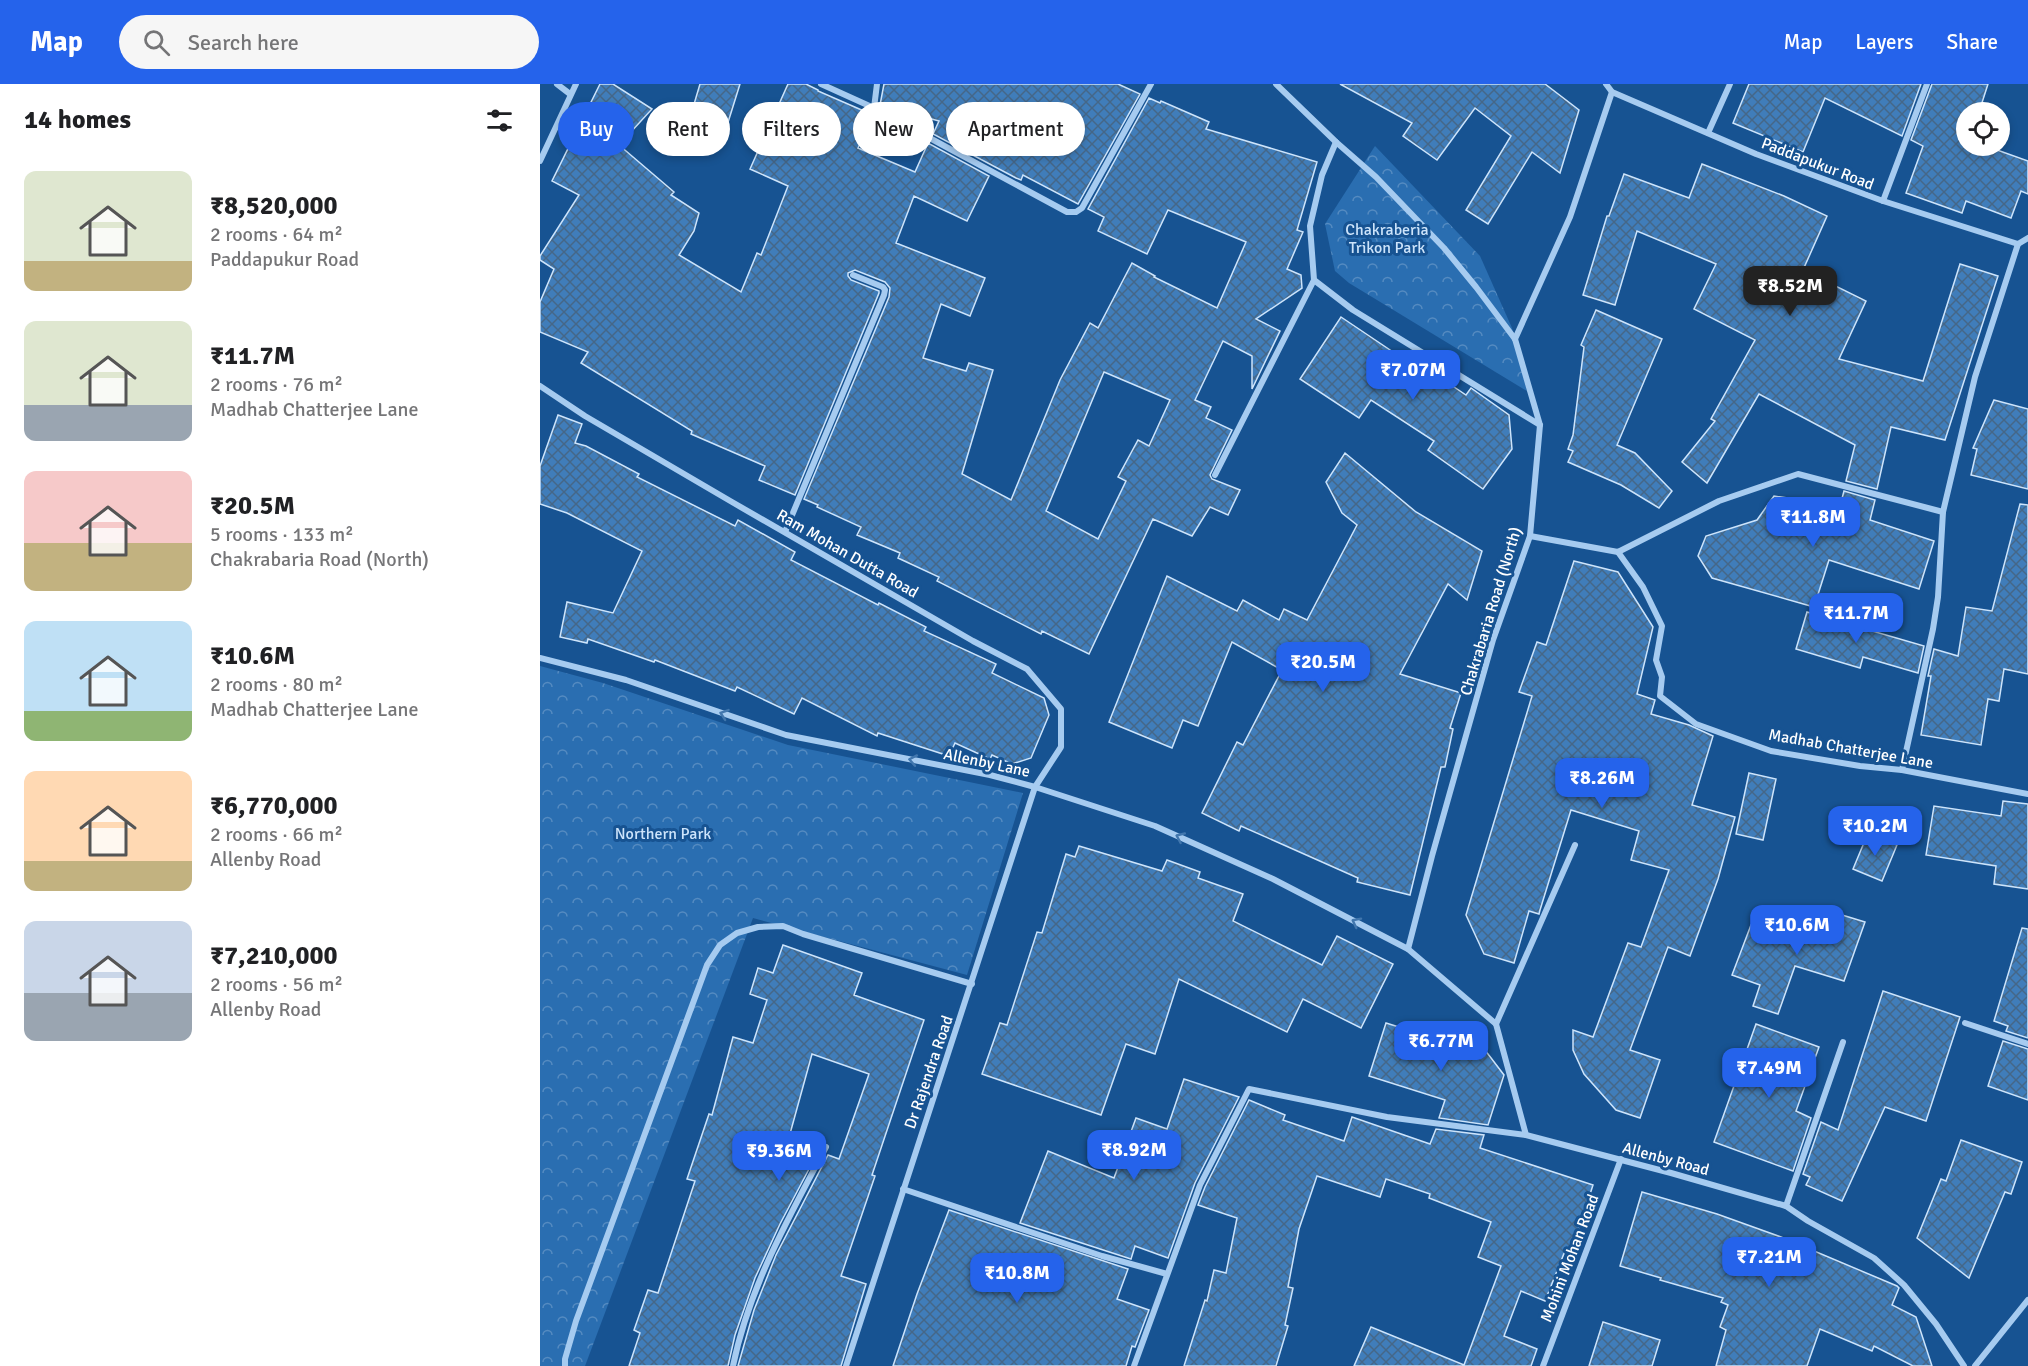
<!DOCTYPE html>
<html lang="en">
<head>
<meta charset="utf-8">
<style>
  :root { --surface:#fff; --page:#f6f6f6; --text:#202124; --muted:#757577; --accent:#2563eb }
  body { margin:0; font-family:Signika,sans-serif; background:var(--page); color:var(--text); height:100vh; display:flex; flex-direction:column; font-size:22px; white-space:nowrap }
  * { box-sizing:border-box; margin:0 }
  p { font-size:20px; color:var(--muted) }
  .icon { flex:none; width:33px; height:33px; fill:none; stroke:currentColor; stroke-width:2; stroke-linecap:round; stroke-linejoin:round }
  .map { position:relative; flex:1; overflow:hidden }
  .panel { display:flex; flex-direction:column; background:var(--surface); width:540px }
  .panel>* { flex:none }
  .guide { position:absolute; left:18px; top:18px; width:570px; height:54px; display:flex; gap:12px }
  .tools { position:absolute; left:1416px; top:18px; display:grid; gap:12px }
  .tools a { display:grid; place-items:center; width:54px; height:54px; border-radius:50%; background:var(--surface); box-shadow:0 3px 9px #0003; font-size:30px }
  .price { position:absolute; translate:-50% -51px; padding:0 14px; border-radius:12px; background:var(--accent); color:#fff; font-size:20px; line-height:39px; filter:drop-shadow(0 2px 3px #0008) }
  .price::after { content:''; position:absolute; left:50%; top:36px; width:18px; height:14px; margin-left:-9px; background:inherit; clip-path:polygon(0 0,100% 0,50% 100%) }
  .price.current { background:#222; color:#fff }
  ul { padding:0; list-style:none }
  li { display:flex; align-items:center; gap:18px; height:150px; padding:0 24px }
  li span { display:grid; place-items:center; flex:none; width:168px; height:120px; border-radius:12px; color:#555 }
  li>.icon { margin-inline-start:auto }
  span .icon { width:72px; height:72px; fill:#fffc; stroke-width:1 }
  li b { font-size:26px }
  h2 { display:flex; justify-content:space-between; align-items:center; height:72px; padding:0 24px; font-size:26px }
  .pill { padding:0 21px; border-radius:27px; background:var(--surface); box-shadow:0 3px 9px #0003; font-size:21px; line-height:54px }
  .pill.current { background:var(--accent); color:#fff }
  header { display:flex; align-items:center; gap:36px; box-sizing:border-box; height:84px; padding:0 30px; background:var(--accent); color:#fff }
  header strong { font-size:28px }
  nav { display:flex; gap:33px; margin-inline-start:auto; font-size:21px }
  .search { width:420px; height:54px; background:var(--page); display:flex; align-items:center; gap:15px; box-sizing:border-box; padding:0 21px; border-radius:33px; color:var(--muted); font-size:22px }
  main { display:flex; flex:1; min-height:0 }
  .map>svg:first-child { display:block }
</style>
</head>
<body>
<header>
<strong>Map</strong>
<div class="search"><svg class="icon" aria-label="search" viewBox="0 0 24 24"><circle cx="10" cy="10" r="6"/><path d="M15 15l6 6"/></svg>Search here</div>
<nav><a>Map</a><a>Layers</a><a>Share</a></nav>
</header>
<main>
<section class="panel">
<h2>14 homes<svg class="icon" aria-label="filters" viewBox="0 0 24 24"><path d="M4 7h16M4 17h16"/><circle cx="9" cy="7" r="2"/><circle cx="15" cy="17" r="2"/></svg></h2>
<ul>
<li><span style="background:linear-gradient(#dfe7d0 75%,#c2b280 0)"><svg class="icon" aria-label="home" viewBox="0 0 24 24"><path d="M3 11l9-7 9 7M6 9v11h12V9"/></svg></span><div><b>₹8,520,000</b><p>2 rooms · 64 m²</p><p>Paddapukur Road</p></div></li>
<li><span style="background:linear-gradient(#dfe7d0 70%,#9aa5b1 0)"><svg class="icon" aria-label="home" viewBox="0 0 24 24"><path d="M3 11l9-7 9 7M6 9v11h12V9"/></svg></span><div><b>₹11.7M</b><p>2 rooms · 76 m²</p><p>Madhab Chatterjee Lane</p></div></li>
<li><span style="background:linear-gradient(#f6c9c9 60%,#c2b280 0)"><svg class="icon" aria-label="home" viewBox="0 0 24 24"><path d="M3 11l9-7 9 7M6 9v11h12V9"/></svg></span><div><b>₹20.5M</b><p>5 rooms · 133 m²</p><p>Chakrabaria Road (North)</p></div></li>
<li><span style="background:linear-gradient(#bfe0f5 75%,#8fb573 0)"><svg class="icon" aria-label="home" viewBox="0 0 24 24"><path d="M3 11l9-7 9 7M6 9v11h12V9"/></svg></span><div><b>₹10.6M</b><p>2 rooms · 80 m²</p><p>Madhab Chatterjee Lane</p></div></li>
<li><span style="background:linear-gradient(#ffd9b3 75%,#c2b280 0)"><svg class="icon" aria-label="home" viewBox="0 0 24 24"><path d="M3 11l9-7 9 7M6 9v11h12V9"/></svg></span><div><b>₹6,770,000</b><p>2 rooms · 66 m²</p><p>Allenby Road</p></div></li>
<li><span style="background:linear-gradient(#c9d6e8 60%,#9aa5b1 0)"><svg class="icon" aria-label="home" viewBox="0 0 24 24"><path d="M3 11l9-7 9 7M6 9v11h12V9"/></svg></span><div><b>₹7,210,000</b><p>2 rooms · 56 m²</p><p>Allenby Road</p></div></li>
</ul>
</section>
<div class="map">
<svg width="1488" height="1282" viewBox="0 0 1488 1282">
  <defs>
    <pattern id="forest-crowns" width="20" height="18" patternUnits="userSpaceOnUse" patternTransform="scale(1.5)"><rect width="20" height="18" fill="#2a6eb1"/><path d="M2 6a3 3 0 1 1 6 0M12 15a3 3 0 1 1 6 0" fill="none" stroke="#558bc1"/></pattern>
    <pattern id="building-cross-hatch" width="8" height="8" patternUnits="userSpaceOnUse" patternTransform="scale(1.5)"><rect width="8" height="8" fill="#407dba"/><path d="M0 0l8 8M0 8l8-8" fill="none" stroke="#456788"/></pattern>
  </defs>
  <rect width="100%" height="100%" fill="#175392"/>
  <g fill="url(#forest-crowns)">
    <path d="M835 62 940 172 972 244 987 307 809 199 795 187 785 140Z"/>
    <path d="M0 582 63 599 248 661 483 709 427 891 213 834 45 1282H0Z"/>
  </g>
  <g fill="url(#building-cross-hatch)" stroke="#cde4fb" stroke-width="1.5" fill-rule="evenodd">
    <path d="M60 0H73L112 25 79 61 134 108 131 111 159 129 154 147 139 171 201 208 217 169 221 171 248 102 210 85 248 0H266L278 6V7L333 31 318 64 375 88 388 59 449 92 427 137 374 112 356 159 445 194 430 232 401 220 383 274 426 287 429 279 453 286 422 390 471 416 520 296 550 239 558 244 592 179 615 192 614 193 677 224 706 158 628 126 607 170 558 147 564 133 548 125 609 14 620 19 621 17 669 38 666 45 777 78 757 146 763 148 747 185 761 191 762 204 716 235 740 247 712 305V272L683 257 655 316 671 323 666 334 692 346 670 391 672 395 700 406 688 431 670 423 652 452 613 435 549 570 502 547 501 550 397 497 399 493 358 474 360 469 317 451 321 443 277 423 278 421 264 415 349 213 350 204 345 198 315 186 308 189V192L311 196 339 207V209L255 411 219 396 225 382 151 350 152 347 41 279 48 268 0 248V218L14 185 0 176V172L39 111 12 97ZM564 288 630 316 609 362 598 356 578 393 586 397 558 455 506 427Z"/>
    <path d="M160 0H200L185 48 149 37Z"/>
    <path d="M344 0H578L600 10 538 120 483 91 481 96 476 94 393 50 399 37 340 21Z"/>
    <path d="M800 0H1005L1039 26 1020 89 992 68 948 140 926 126 971 52 935 24 897 76 863 52 872 39Z"/>
    <path d="M1209 0H1381L1362 52 1285 14 1263 68 1193 39Z"/>
    <path d="M1392 0H1448L1439 28H1426V62H1446L1488 77V110L1481 107 1471 134 1426 117 1422 129 1366 109 1383 62 1371 56Z"/>
    <path d="M1162 80 1244 112 1287 132 1263 186 1326 217 1299 275 1383 297 1420 180 1458 192 1405 356 1351 343 1337 405 1306 397 1315 361 1219 310 1167 399 1142 378 1175 337 1171 335 1215 256 1154 225 1176 180 1097 147 1075 221 1043 211 1067 132H1069L1084 90 1149 114Z"/>
    <path d="M1056 226 1122 255 1077 361 1095 369 1132 407 1119 424 1081 401 1028 378 1033 367 1028 365 1033 351 1044 263 1041 261Z"/>
    <path d="M801 233 871 280 874 276 926 311 931 304 969 331 972 365 943 405 888 366 894 357 831 316 819 334 760 295Z"/>
    <path d="M1454 316 1488 325V405L1431 391 1437 365 1433 364Z"/>
    <path d="M18 331 42 340 35 359 46 362 99 390 97 393 195 442 198 436 255 468 251 476 338 521 339 519 386 543 384 547 456 580 452 589 504 614 509 631 491 674 472 680 452 671 450 675 415 659 409 672 338 649 337 652 262 614 254 630 197 603 195 607 115 576 114 578 48 555 47 559 20 553 27 518 73 529 102 467 27 429 0 420V382Z"/>
    <path d="M805 369 876 428 942 467 927 516 908 500 860 590 921 609 910 644 913 645 905 683H901L870 811 817 798 818 794 701 742 699 747 662 729 697 658 703 661 742 586 692 558 658 642 643 636 632 664 569 638 627 492 697 527 703 516 739 536 744 525 767 536 817 441 802 429 786 398Z"/>
    <path d="M1304 407 1335 416 1330 436 1394 457 1379 505 1289 476 1274 523 1172 494 1158 472 1166 452 1217 436 1234 412 1300 422Z"/>
    <path d="M1480 420 1488 421V590L1464 585 1459 617 1448 615 1441 661 1381 651 1391 592H1388L1394 565 1418 572 1426 523 1452 527Z"/>
    <path d="M1034 477 1078 488 1113 543 1097 610 1115 616 1111 630 1149 641 1173 652 1152 721 1195 733 1178 795 1150 872 1128 863 1090 966 1120 976 1100 1034 1076 1026 1044 990 1033 966V946L1053 953 1088 859 1101 863 1129 786 1091 776 1099 747 1031 726 1000 826 999 830 989 827 974 879 944 870 926 831 992 612 979 608 997 558 1006 561Z"/>
    <path d="M1267 528 1384 562 1378 589 1323 573 1320 584 1256 565Z"/>
    <path d="M1209 689 1236 695 1223 756 1196 750Z"/>
    <path d="M1463 717 1488 720V805L1454 800 1456 782 1386 771 1394 722 1461 732Z"/>
    <path d="M1328 749 1357 761 1342 797 1313 785Z"/>
    <path d="M539 762 622 787 627 776 660 788 658 794 703 810 693 837 782 881 797 852 853 880 821 944 763 915 747 948 639 895 615 970 586 960 561 1031 442 990 460 939 467 941 497 848 502 849 526 770 535 773Z"/>
    <path d="M1289 827 1325 838 1304 897 1255 882 1238 930 1213 922 1220 901 1192 891 1211 841 1260 859 1268 835 1285 840Z"/>
    <path d="M1482 844 1488 845V954L1466 947 1468 942 1454 937Z"/>
    <path d="M243 861 322 889 314 911 384 936 332 1091 335 1092 301 1192 326 1200 301 1282H198L214 1226 236 1171 288 1071 299 1075 329 990 272 970 248 1057 278 1068 240 1140 215 1194 195 1251 188 1282H89L100 1249 94 1246 108 1206 118 1209 155 1097 147 1095 169 1030 172 1031 193 953 213 959 227 916 210 910 218 884 233 889Z"/>
    <path d="M1343 907 1420 933 1386 1037 1345 1023 1302 1117 1266 1101 1270 1093 1263 1090 1281 1038 1298 1046Z"/>
    <path d="M846 939 923 963 929 945 964 991 948 1041 899 1034 905 1016 829 992Z"/>
    <path d="M1216 940 1279 963 1256 1027 1271 1034 1253 1087 1174 1058Z"/>
    <path d="M1463 957 1488 965V1016L1448 1002Z"/>
    <path d="M644 995 699 1013 655 1099 628 1174 595 1162 591 1175 480 1139 508 1067 574 1094 596 1034 627 1045Z"/>
    <path d="M709 1016 745 1031 743 1036 804 1057 812 1033 890 1060 896 1045 944 1051 940 1064 1053 1101 1031 1169 1025 1167 1005 1217 981 1207 964 1252 997 1265 991 1282H814L831 1243 924 1281 961 1182 938 1173 951 1138 889 1114 890 1110 846 1095 840 1113 777 1092 759 1145 748 1203 753 1204 745 1241 748 1242 736 1282H644L665 1216 667 1217 674 1186 686 1189 697 1134 658 1121 665 1103Z"/>
    <path d="M1421 1056 1482 1078 1471 1110 1465 1108 1429 1194 1377 1154 1401 1095 1406 1097Z"/>
    <path d="M1102 1108 1177 1130 1241 1153 1357 1202 1359 1204 1352 1221 1376 1233 1392 1282H1373L1334 1262 1332 1267 1280 1245 1267 1282H1176L1186 1246 1180 1243 1188 1221 1181 1218 1183 1214 1120 1196 1121 1194 1080 1182Z"/>
    <path d="M409 1126 588 1185 577 1215 609 1226 595 1263 592 1262 586 1282H353L377 1210Z"/>
    <path d="M1063 1238 1120 1256 1112 1282H1049Z"/>
  </g>
  <g fill="none" stroke-linecap="round" stroke-linejoin="round">
    <g stroke="#a6cbf0" stroke-width="6">
      <path d="M17 0 30 10"/>
      <path d="M281 0 334 24 337 0"/>
      <path d="M736 0 796 58 836 93 904 164 936 203 975 255 1000 341 990 452 953 556 892 772 868 865"/>
      <path d="M1066 0 1072 8 1216 70 1343 117 1478 160 1488 154"/>
      <path d="M334 24 527 128H536L542 124 611 0"/>
      <path d="M1168 49 1190 0"/>
      <path d="M796 58 782 91 770 142 774 196 813 226 1000 341"/>
      <path d="M0 77 36 0"/>
      <path d="M1343 117 1387 0"/>
      <path d="M975 255 1030 133 1072 8"/>
      <path d="M0 302 45 332 192 418 433 557 487 585 521 625V663L495 703 306 1282"/>
      <path d="M675 391 774 196"/>
      <path d="M245 448 344 211 345 206 343 203 313 191"/>
      <path d="M990 452 1078 468 1179 417 1258 390 1403 428"/>
      <path d="M1078 468 1103 503 1122 542 1116 576 1122 593 1120 612 1156 640 1231 667 1320 682 1362 686 1488 710"/>
      <path d="M0 574 86 596 246 651 450 691 495 703 615 742 733 795 868 865 956 940 986 1051 1131 1089 1246 1122 1268 1137 1334 1174 1364 1201 1396 1240 1424 1282"/>
      <path d="M1362 686 1393 545 1398 513 1403 428 1435 293 1478 160"/>
      <path d="M1425 939 1488 960"/>
      <path d="M956 940 1035 761"/>
      <path d="M363 1105 562 1172 627 1190"/>
      <path d="M1246 1122 1303 958"/>
      <path d="M25 1282V1275L36 1237 167 881 180 861 197 849 218 843 243 842 263 850 432 900"/>
      <path d="M193 1282C209 1203 249 1133 286 1063"/>
      <path d="M594 1282 660 1101 709 1005 847 1033 986 1051"/>
      <path d="M1003 1282 1081 1075"/>
      <path d="M1435 1282 1488 1216"/>
    </g>
  </g>
  <defs><path id="oneway-chevron" d="M-2-3.5L2.5 0L-2 3.5" fill="none" stroke-width="1.6" stroke-linecap="round" stroke-linejoin="round" transform="scale(1.5)"/></defs>
  <g stroke="#4277ae">
    <use href="#oneway-chevron" transform="translate(184 630) rotate(-161)"/>
    <use href="#oneway-chevron" transform="translate(373 676) rotate(-169)"/>
    <use href="#oneway-chevron" transform="translate(640 753) rotate(-156)"/>
    <use href="#oneway-chevron" transform="translate(816 838) rotate(-153)"/>
  </g>
  <g text-anchor="middle" stroke-width="6" stroke-linejoin="round" paint-order="stroke">
    <g font-size="16" fill="#fff" stroke="#175392">
      <text transform="translate(1278 79) rotate(21)" y="6">Paddapukur Road</text>
      <text transform="translate(308 469) rotate(30)" y="6">Ram Mohan Dutta Road</text>
      <text transform="translate(950 527) rotate(-73)" y="6">Chakrabaria Road (North)</text>
      <text transform="translate(1311 664) rotate(10)" y="6">Madhab Chatterjee Lane</text>
      <text transform="translate(447 678) rotate(12)" y="6">Allenby Lane</text>
      <text transform="translate(388 988) rotate(-71)" y="6">Dr Rajendra Road</text>
      <text transform="translate(1126 1074) rotate(15)" y="6">Allenby Road</text>
      <text transform="translate(1029 1174) rotate(-69)" y="6">Mohini Mohan Road</text>
    </g>
    <g font-size="16" fill="#cde4fb" stroke="#175392">
      <text x="847" y="151">Chakraberia<tspan x="847" dy="18">Trikon Park</tspan></text>
      <text x="123" y="755">Northern Park</text>
    </g>
  </g>
</svg>
<div class="tools">
<a><svg class="icon" aria-label="locate" viewBox="0 0 24 24"><circle cx="12" cy="12" r="6"/><path d="M12 2v4M12 18v4M2 12h4M18 12h4"/></svg></a>
</div>
<b class="price current" style="left:1250px;top:233px">₹8.52M</b>
<b class="price" style="left:873px;top:317px">₹7.07M</b>
<b class="price" style="left:1273px;top:464px">₹11.8M</b>
<b class="price" style="left:1316px;top:560px">₹11.7M</b>
<b class="price" style="left:783px;top:609px">₹20.5M</b>
<b class="price" style="left:1062px;top:725px">₹8.26M</b>
<b class="price" style="left:1335px;top:773px">₹10.2M</b>
<b class="price" style="left:1257px;top:872px">₹10.6M</b>
<b class="price" style="left:901px;top:988px">₹6.77M</b>
<b class="price" style="left:1229px;top:1015px">₹7.49M</b>
<b class="price" style="left:594px;top:1097px">₹8.92M</b>
<b class="price" style="left:239px;top:1098px">₹9.36M</b>
<b class="price" style="left:1229px;top:1204px">₹7.21M</b>
<b class="price" style="left:477px;top:1220px">₹10.8M</b>
<div class="guide">
<a class="pill current">Buy</a>
<a class="pill">Rent</a>
<a class="pill">Filters</a>
<a class="pill">New</a>
<a class="pill">Apartment</a>
</div>
</div>
</main>
</body>
</html>
